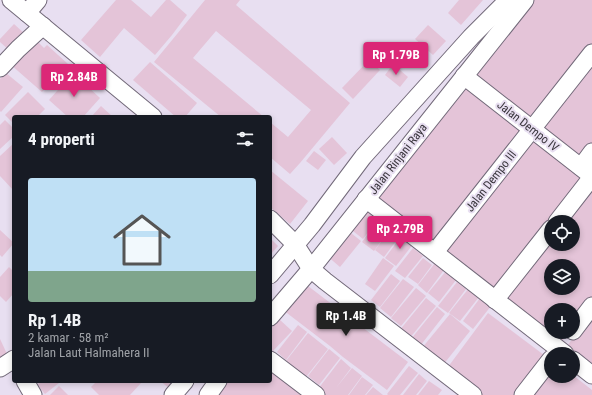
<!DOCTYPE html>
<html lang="id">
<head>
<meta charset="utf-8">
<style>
  :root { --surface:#171b24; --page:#20242c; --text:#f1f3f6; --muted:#9ea1a6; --line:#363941; --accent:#db2777 }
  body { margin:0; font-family:"Roboto Condensed",sans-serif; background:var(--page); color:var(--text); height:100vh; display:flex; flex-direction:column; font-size:15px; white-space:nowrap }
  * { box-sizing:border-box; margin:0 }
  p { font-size:13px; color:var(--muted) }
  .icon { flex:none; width:22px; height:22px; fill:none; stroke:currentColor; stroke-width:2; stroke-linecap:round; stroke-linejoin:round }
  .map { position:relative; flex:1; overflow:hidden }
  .details { position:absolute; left:12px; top:115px; width:260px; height:268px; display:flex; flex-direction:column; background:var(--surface); border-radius:4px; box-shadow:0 2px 6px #0003 }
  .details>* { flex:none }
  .buttons { position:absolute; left:544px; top:215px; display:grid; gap:8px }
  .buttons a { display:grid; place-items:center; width:36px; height:36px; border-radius:50%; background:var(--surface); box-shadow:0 2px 6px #0003; font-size:20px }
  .price { position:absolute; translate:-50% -34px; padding:0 9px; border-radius:4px; background:var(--accent); color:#fff; font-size:13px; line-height:26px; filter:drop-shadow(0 1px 2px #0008) }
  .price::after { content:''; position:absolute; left:50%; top:24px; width:12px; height:9px; margin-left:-6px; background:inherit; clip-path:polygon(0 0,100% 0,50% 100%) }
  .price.current { background:#222; color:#fff }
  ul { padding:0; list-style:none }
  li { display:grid; align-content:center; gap:8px; height:212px; padding:0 16px }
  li+li { border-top:1px solid var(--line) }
  li span { display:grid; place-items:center; height:124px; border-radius:4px; color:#555 }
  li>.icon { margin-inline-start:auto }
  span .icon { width:72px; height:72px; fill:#fffc; stroke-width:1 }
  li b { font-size:17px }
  h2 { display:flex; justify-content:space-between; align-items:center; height:48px; padding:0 16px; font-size:17px }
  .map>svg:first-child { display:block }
</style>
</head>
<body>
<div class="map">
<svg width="592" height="395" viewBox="0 0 592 395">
  <rect width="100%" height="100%" fill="#e8dff1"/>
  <g fill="#e4c4d8" fill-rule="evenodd">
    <path d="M116 0H131L151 17 166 0H170L187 15 172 35 155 55 124 28 100 57 81 40Z"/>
    <path d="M205 0H240L236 5 350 103 300 163 290 174 270 157V122L288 137 311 110 216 31 193 58 264 117H221L154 62Z"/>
    <path d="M459 0H483L461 25 448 13Z"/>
    <path d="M531 0H592V44L533 120 474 74Z"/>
    <path d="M14 24 25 34 10 51 0 42V39Z"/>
    <path d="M428 25 446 41 433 55 415 39Z"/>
    <path d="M34 38 44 48 47 45 68 64 42 92 10 64Z"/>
    <path d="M592 58V147L582 160 539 128Z"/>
    <path d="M369 60 380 70 353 99 342 88Z"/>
    <path d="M150 62 197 103 185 117H176L133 80Z"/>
    <path d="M393 64 408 77 400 87 385 75Z"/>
    <path d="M6 73 23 87 1 112 0 111V79Z"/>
    <path d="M73 73 100 98 83 117H68L49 100Z"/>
    <path d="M461 83 490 108 520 130 430 247 371 200Z"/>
    <path d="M28 92 45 109 37 117H14V124L5 115Z"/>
    <path d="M101 106 113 117H91Z"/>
    <path d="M5 120 14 129V136L0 149V125Z"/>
    <path d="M532 134 587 179 498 296 439 251Z"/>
    <path d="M332 137 347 153 334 165 319 149Z"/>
    <path d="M14 143V191L0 176V156Z"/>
    <path d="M314 151 326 160 318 170 306 161Z"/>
    <path d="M270 170 308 201 290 224 270 207Z"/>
    <path d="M592 185V302L573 327V310H551V332H569L559 345 500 300 551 233V244H573V222H560ZM551 266H573V288H551Z"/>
    <path d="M365 205 380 217 363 239 348 227Z"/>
    <path d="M380 217 392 226 374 251 362 242Z"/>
    <path d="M393 226 402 233 384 257 375 250Z"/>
    <path d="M346 229 361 241 340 267 326 255Z"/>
    <path d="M0 230 14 243 2 257 0 255Z"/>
    <path d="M403 234 414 243 396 266 385 258Z"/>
    <path d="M270 238 278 246 270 255Z"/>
    <path d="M413 248 423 256 405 278 395 271Z"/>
    <path d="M383 258 394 266 375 291 365 284Z"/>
    <path d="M423 258 432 265 418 284 408 277Z"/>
    <path d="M435 263 444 270 427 293 418 285Z"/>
    <path d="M9 267 14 272V293L6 302 0 296V277Z"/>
    <path d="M446 271 456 280 439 302 428 293Z"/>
    <path d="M391 274 400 281 380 307 371 300Z"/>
    <path d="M403 279 414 287 391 317 380 308Z"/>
    <path d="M457 282 466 289 448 313 438 306Z"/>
    <path d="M304 283 408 362 387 390 343 357 330 346 283 310Z"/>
    <path d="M416 288 426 296 401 326 391 318Z"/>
    <path d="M469 288 479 297 460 321 449 313Z"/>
    <path d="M426 298 436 306 409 339 399 331Z"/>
    <path d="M480 298 491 306 473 329 463 321Z"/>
    <path d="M437 307 445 314 420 346 411 339Z"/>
    <path d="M488 313 544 355 514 395H477L445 371Z"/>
    <path d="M450 314 470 331 443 365 422 348Z"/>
    <path d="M592 314V373L563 351Z"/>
    <path d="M279 319 292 331 273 351 270 349V328Z"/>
    <path d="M298 325 307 332 286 360 277 352Z"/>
    <path d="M308 333 328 349 306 377 286 361Z"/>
    <path d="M0 339 8 356 0 359Z"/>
    <path d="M329 349 340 358 319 385 308 376Z"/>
    <path d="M341 359 351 368 336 388 352 368 362 376 348 395H325L318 389Z"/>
    <path d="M551 364V376H574L592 390V395H528Z"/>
    <path d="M270 366 305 395H211L222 381H270Z"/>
    <path d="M409 366 418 373 400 395H388L387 394Z"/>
    <path d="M419 374 427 381 416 395H403Z"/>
    <path d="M362 377 373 385 365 395H349Z"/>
    <path d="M41 381H58L59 383 45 394 37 385Z"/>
    <path d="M97 381H138L141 383 130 395H99L91 387Z"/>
    <path d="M160 381H174L169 388Z"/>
    <path d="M429 381 442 390 438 395H418Z"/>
    <path d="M59 386 68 395H50Z"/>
    <path d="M373 387 383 395H366Z"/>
  </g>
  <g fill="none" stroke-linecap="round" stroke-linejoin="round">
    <g stroke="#726979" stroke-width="19">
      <g id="street">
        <path d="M11 0 153 117"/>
        <path d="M27 13 38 0"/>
        <path d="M0 68 18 49 43 26"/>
        <path d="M464 76 592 176"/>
        <path d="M581 167 592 152"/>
        <path d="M366 199 565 354"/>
        <path d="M270 219 295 244 311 269 325 281 473 395"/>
        <path d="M557 222 592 177"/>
        <path d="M435 252 592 53"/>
        <path d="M270 275 312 225 363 157 471 37 506 2 509 0"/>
        <path d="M495 300 551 229"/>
        <path d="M270 317 311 269 525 0"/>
        <path d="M573 331 592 306"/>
        <path d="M270 360 316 395"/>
        <path d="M573 360 592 375"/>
        <path d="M0 368 14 359"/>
        <path d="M25 381 33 395"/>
        <path d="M173 395 185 381"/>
        <path d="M208 395 218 381"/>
        <path d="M523 395 551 359"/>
      </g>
    </g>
    <use href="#street" stroke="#fff" stroke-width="17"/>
  </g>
  <g text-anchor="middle" stroke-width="4" stroke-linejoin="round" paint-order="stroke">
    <g font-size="12" fill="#39353c" stroke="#e8dff1">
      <text transform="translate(528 126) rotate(38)" y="4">Jalan Dempo IV</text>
      <text transform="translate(398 159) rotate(-52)" y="4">Jalan Rinjani Raya</text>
      <text transform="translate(491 181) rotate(-52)" y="4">Jalan Dempo III</text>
    </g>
  </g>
</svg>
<div class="buttons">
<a><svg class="icon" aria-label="locate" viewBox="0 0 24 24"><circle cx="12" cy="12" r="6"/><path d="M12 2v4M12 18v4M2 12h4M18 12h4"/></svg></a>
<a><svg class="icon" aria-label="layers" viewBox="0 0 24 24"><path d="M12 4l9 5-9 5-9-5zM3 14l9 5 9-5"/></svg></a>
<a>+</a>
<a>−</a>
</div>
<b class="price" style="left:396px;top:76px">Rp 1.79B</b>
<b class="price" style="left:74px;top:98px">Rp 2.84B</b>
<b class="price" style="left:400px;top:250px">Rp 2.79B</b>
<b class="price current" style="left:346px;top:337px">Rp 1.4B</b>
<section class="details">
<h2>4 properti<svg class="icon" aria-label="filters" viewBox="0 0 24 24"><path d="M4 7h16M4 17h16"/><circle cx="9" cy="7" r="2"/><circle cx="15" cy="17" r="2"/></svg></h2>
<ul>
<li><span style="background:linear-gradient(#bfe0f5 75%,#7fa58c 0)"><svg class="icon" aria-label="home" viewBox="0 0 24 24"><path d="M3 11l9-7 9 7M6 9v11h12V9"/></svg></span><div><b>Rp 1.4B</b><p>2 kamar · 58 m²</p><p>Jalan Laut Halmahera II</p></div></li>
</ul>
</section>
</div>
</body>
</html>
